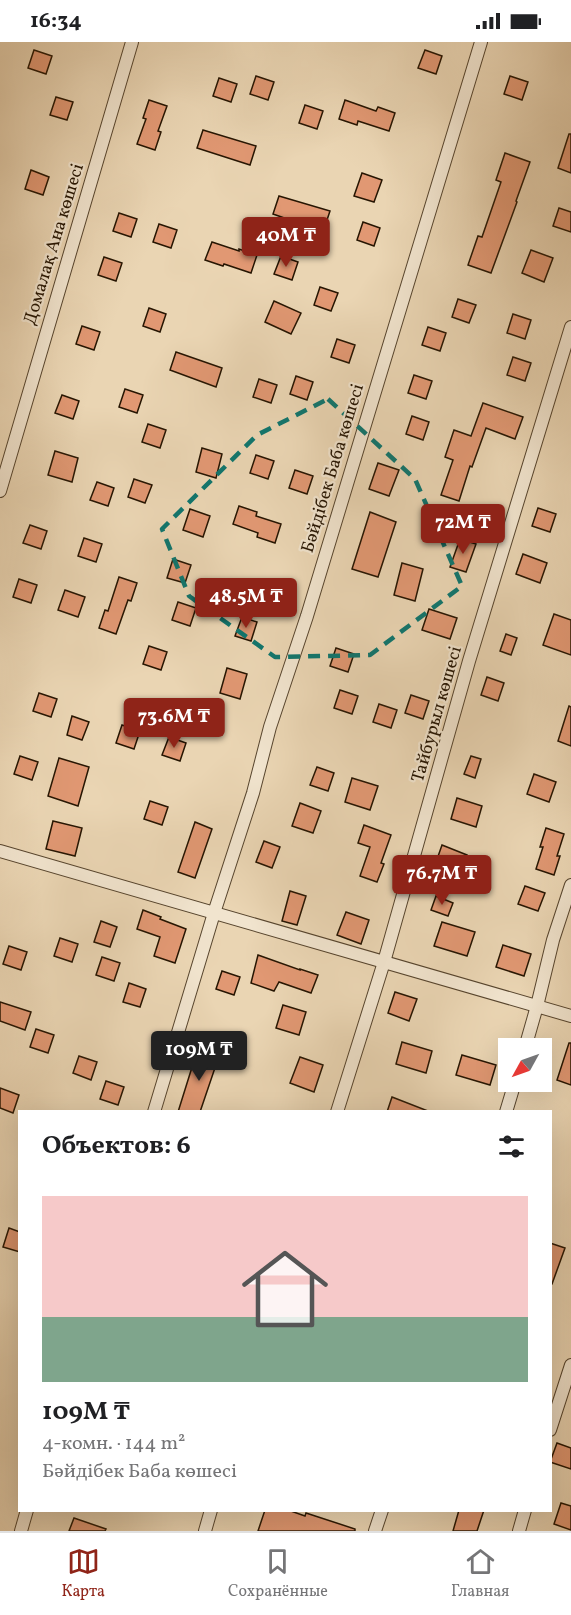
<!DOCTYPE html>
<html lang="ru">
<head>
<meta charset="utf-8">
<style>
  :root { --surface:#fff; --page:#f2f2f2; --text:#202124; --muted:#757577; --line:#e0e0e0; --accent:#8f2418 }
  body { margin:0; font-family:Vollkorn,serif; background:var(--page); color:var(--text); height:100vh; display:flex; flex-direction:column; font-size:22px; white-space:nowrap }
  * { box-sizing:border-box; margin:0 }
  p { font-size:20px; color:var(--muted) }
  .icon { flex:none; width:33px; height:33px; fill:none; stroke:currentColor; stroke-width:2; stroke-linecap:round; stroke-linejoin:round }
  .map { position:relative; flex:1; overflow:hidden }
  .panel { position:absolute; left:18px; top:1068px; width:534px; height:402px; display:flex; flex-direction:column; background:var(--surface); border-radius:0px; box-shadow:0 6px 24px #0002 }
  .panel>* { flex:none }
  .needle { width:39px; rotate:230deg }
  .tools { position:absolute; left:498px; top:996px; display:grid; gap:12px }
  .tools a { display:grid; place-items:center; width:54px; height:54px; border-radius:0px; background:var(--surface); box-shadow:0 6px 24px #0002; font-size:30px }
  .price { position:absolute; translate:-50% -51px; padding:0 14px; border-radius:6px; background:var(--accent); color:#fff; font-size:20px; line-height:39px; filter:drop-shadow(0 2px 3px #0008) }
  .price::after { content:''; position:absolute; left:50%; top:36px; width:18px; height:14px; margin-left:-9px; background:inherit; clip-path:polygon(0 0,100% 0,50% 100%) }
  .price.current { background:#222; color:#fff }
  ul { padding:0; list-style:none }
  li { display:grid; align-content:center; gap:12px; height:318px; padding:0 24px }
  li span { display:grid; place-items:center; height:186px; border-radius:0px; color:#555 }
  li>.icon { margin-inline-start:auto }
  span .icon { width:108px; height:108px; fill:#fffc; stroke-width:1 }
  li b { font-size:26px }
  h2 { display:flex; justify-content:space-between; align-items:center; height:72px; padding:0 24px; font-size:26px }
  .status { display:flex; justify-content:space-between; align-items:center; height:42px; padding:0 30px; background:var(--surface); direction:ltr }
  .status svg { height:16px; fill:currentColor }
  .tabs { display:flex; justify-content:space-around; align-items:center; height:84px; border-top:2px solid var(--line); background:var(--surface); font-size:16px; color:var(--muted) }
  .tabs a { display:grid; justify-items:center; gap:3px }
  .tabs .current { color:var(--accent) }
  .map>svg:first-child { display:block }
</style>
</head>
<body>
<div class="status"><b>16:34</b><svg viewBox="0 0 49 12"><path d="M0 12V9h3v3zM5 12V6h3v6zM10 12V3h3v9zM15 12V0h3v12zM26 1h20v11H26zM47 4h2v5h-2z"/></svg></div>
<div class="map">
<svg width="571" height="1489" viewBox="0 0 571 1489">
  <rect width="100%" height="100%" fill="#ead5b3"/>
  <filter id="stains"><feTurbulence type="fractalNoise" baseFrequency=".00333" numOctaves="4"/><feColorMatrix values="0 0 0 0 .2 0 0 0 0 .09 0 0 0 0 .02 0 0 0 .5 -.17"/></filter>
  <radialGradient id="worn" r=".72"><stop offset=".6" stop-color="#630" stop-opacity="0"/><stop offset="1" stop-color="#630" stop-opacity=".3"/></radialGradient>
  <g fill="#e19873" stroke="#261502" stroke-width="1.5">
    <path d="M34 8 52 14 46 32 28 26Z"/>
    <path d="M425 8 442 14 436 32 418 26Z"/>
    <path d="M256 34 274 40 268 58 250 52Z"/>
    <path d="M510 34 528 40 522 58 504 52Z"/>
    <path d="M219 36 237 42 231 60 213 54Z"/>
    <path d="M56 55 73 60 67 78 50 73Z"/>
    <path d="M149 58 167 64 158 89 161 90 155 108 137 102 146 77 143 76Z"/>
    <path d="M345 58 376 69 378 65 395 71 389 89 358 79 357 83 339 77Z"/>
    <path d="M305 63 323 69 317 87 299 81Z"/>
    <path d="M203 88 256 104 250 123 197 106Z"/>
    <path d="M569 92H571V131L558 126Z"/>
    <path d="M505 111 530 120 516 159 517 160 491 231 468 223 478 194 482 195 501 140 496 138Z"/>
    <path d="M31 128 49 135 43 153 25 147Z"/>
    <path d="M362 131 382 138 374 160 354 154Z"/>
    <path d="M279 154 330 169 324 187 291 176 290 178 273 172Z"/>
    <path d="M559 166 571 170V190L553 184Z"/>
    <path d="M119 171 137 177 131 195 113 189Z"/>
    <path d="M363 180 380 186 374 204 357 198Z"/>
    <path d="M159 182 177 188 171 206 153 200Z"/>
    <path d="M212 200 239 209V207L257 213 251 231 224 222 223 224 205 218Z"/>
    <path d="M531 208 553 216 544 240 522 231Z"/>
    <path d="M281 214 298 220 292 238 274 232Z"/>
    <path d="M104 215 122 221 116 239 98 233Z"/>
    <path d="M320 245 338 251 331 269 314 263Z"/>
    <path d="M458 257 476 263 469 281 452 275Z"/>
    <path d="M274 259 301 271 291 292 265 280Z"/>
    <path d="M149 266 166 272 160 290 143 284Z"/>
    <path d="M513 272 531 278 525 297 507 291Z"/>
    <path d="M82 284 100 290 94 308 76 302Z"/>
    <path d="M428 285 446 291 440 309 422 303Z"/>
    <path d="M337 297 355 303 349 321 331 315Z"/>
    <path d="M176 310 222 326 216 345 170 328Z"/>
    <path d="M513 315 531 321 525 339 507 333Z"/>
    <path d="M414 333 432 339 426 357 408 351Z"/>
    <path d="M296 334 313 340 307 358 290 352Z"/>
    <path d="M259 337 277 343 271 361 253 355Z"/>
    <path d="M125 347 143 353 137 371 119 365Z"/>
    <path d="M62 353 79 359 73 377 55 371Z"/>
    <path d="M483 361 523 375 515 397 486 386 472 425 470 424 459 459 441 453 453 418 445 415 454 388 471 394Z"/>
    <path d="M412 374 429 380 423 398 406 392Z"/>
    <path d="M148 382 166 388 160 406 142 400Z"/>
    <path d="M202 406 222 412 216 436 196 430Z"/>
    <path d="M55 409 78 416 72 440 48 433Z"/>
    <path d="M256 413 274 419 268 437 250 431Z"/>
    <path d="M378 421 399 428 389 454 369 447Z"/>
    <path d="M295 428 313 434 307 452 289 446Z"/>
    <path d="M134 437 152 443 145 461 128 455Z"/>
    <path d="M97 440 114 446 108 464 90 458Z"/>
    <path d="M239 464 257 470 256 474 281 482 275 501 257 495 258 491 233 482Z"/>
    <path d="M538 466 556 472 550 490 532 484Z"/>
    <path d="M190 467 210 474 203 495 183 488Z"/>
    <path d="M370 470 396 480 378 535 352 527Z"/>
    <path d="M30 483 47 489 41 507 23 501Z"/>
    <path d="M84 496 102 502 96 520 78 514Z"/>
    <path d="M460 497 476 502 466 530 450 525Z"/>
    <path d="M523 512 547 521 540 541 516 532Z"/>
    <path d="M173 517 191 523 185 541 167 536Z"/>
    <path d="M402 521 423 527 415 559 394 553Z"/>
    <path d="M119 535 137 541 131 559 128 558 116 592 99 586 105 568 108 569Z"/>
    <path d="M19 537 37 543 31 561 13 555Z"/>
    <path d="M65 548 85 555 78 575 58 568Z"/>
    <path d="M178 560 196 566 190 584 172 578Z"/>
    <path d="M429 567 457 576 450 597 422 588Z"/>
    <path d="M554 572 571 578V613L543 603Z"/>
    <path d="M242 575 257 580 251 599 235 594Z"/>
    <path d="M506 592 517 596 511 613 500 609Z"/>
    <path d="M149 604 167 610 161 628 143 622Z"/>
    <path d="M336 606 354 612 348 630 330 624Z"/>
    <path d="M227 626 247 632 240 657 220 651Z"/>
    <path d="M487 635 504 641 498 659 481 653Z"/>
    <path d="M340 648 358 654 352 672 334 666Z"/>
    <path d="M39 651 57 657 51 675 33 669Z"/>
    <path d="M411 653 429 659 423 677 405 671Z"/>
    <path d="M379 662 397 668 391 686 373 680Z"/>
    <path d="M569 664 571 665V704L558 699Z"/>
    <path d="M72 674 89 680 82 698 67 693Z"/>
    <path d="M122 683 140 689 134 707 116 701Z"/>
    <path d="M169 695 186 701 180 719 162 713Z"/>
    <path d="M20 714 38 720 32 738 14 732Z"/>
    <path d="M471 714 481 717 475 736 464 732Z"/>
    <path d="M59 716 89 725 78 764 48 754Z"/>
    <path d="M317 725 334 731 328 749 310 743Z"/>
    <path d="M534 732 556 740 549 760 527 752Z"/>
    <path d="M352 736 378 744 370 768 345 760Z"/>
    <path d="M457 756 482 764 476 785 451 777Z"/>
    <path d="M150 759 168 765 162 783 144 777Z"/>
    <path d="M300 761 321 769 313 791 292 784Z"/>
    <path d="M53 779 82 786 75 814 46 807Z"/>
    <path d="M195 780 212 787 195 836 178 830Z"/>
    <path d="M364 783 391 793 381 821 384 822 377 840 360 834 370 805 358 801Z"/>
    <path d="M546 786 564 792 557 814H560L554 833 536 827 543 805H540Z"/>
    <path d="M264 799 280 805 272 826 256 820Z"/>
    <path d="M442 803 467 813 460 832 435 823Z"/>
    <path d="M525 844 545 851 538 869 518 862Z"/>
    <path d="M290 849 306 854 297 883 282 879Z"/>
    <path d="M436 854 453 861 448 874 431 868Z"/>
    <path d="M143 868 161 875 160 877 186 887 175 921 154 914 160 895 137 887Z"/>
    <path d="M346 870 369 878 361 902 337 893Z"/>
    <path d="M101 879 117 885 110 905 94 900Z"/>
    <path d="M442 880 475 890 467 914 434 904Z"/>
    <path d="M60 896 78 902 72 920 54 914Z"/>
    <path d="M503 903 531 912 524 934 496 925Z"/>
    <path d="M9 904 27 910 21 928 3 922Z"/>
    <path d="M258 913 300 928V927L318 933 311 951 279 940 274 949 251 941Z"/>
    <path d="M102 915 120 921 114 939 96 933Z"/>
    <path d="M222 929 240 935 234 953 216 947Z"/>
    <path d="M129 941 146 947 140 965 123 960Z"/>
    <path d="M395 950 417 957 409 979 388 971Z"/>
    <path d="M0 960 31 970 25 988 0 979Z"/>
    <path d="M283 963 306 970 299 993 276 986Z"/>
    <path d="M36 987 54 993 48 1011 30 1005Z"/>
    <path d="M402 1000 432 1009 426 1031 396 1022Z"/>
    <path d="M569 1001H571V1043L557 1038Z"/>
    <path d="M198 1006 219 1014 200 1070H178Z"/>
    <path d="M462 1013 496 1023 490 1043 456 1033Z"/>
    <path d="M79 1014 97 1020 91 1038 73 1031Z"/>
    <path d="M300 1015 323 1023 314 1050 290 1041Z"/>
    <path d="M106 1039 124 1045 118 1063 100 1057Z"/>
    <path d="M0 1046 19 1053 13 1071 0 1066Z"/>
    <path d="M392 1055 428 1069V1070H387Z"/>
    <path d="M9 1186 20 1190V1210L3 1205Z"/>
    <path d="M550 1201 565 1206 552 1242H550Z"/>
    <path d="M557 1401 571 1406V1427L550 1420Z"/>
    <path d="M561 1461 571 1464V1488L554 1482Z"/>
    <path d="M265 1468H288L305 1474 306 1471 355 1487V1489H258Z"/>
    <path d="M459 1468H484L477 1489H453Z"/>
    <path d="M74 1476 106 1487 105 1489H69Z"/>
  </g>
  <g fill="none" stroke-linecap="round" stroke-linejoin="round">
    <g stroke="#57452e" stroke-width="14">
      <g id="street">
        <path d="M0 449 132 0"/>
        <path d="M0 809 571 974"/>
        <path d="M525 1006 537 964 553 898 571 843"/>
        <path d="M154 1070 214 871 253 751 270 685 307 574 481 0"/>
        <path d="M337 1070 384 920 469 619 571 285"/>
        <path d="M506 1070 515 1040"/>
        <path d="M550 1388 571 1323"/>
        <path d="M21 1489 27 1468"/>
        <path d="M205 1489 211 1468"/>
        <path d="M375 1489 382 1468"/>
        <path d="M519 1489 525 1468"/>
      </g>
    </g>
    <use href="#street" stroke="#f1e4ce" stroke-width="12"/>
  </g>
  <path fill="none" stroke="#0f766e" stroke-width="4.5" stroke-dasharray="12 8" stroke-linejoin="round" d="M328 357 415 437 462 544 370 613 275 615 189 554 162 487 257 393Z"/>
  <g text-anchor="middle" stroke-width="4.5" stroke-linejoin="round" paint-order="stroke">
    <g font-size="18" fill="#261502" stroke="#f1e4ce">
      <text transform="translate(53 202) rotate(-73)" y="6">Домалақ Ана көшесі</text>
      <text transform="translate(332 426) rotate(-73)" y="6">Бәйдібек Баба көшесі</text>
      <text transform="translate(436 672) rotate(-74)" y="6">Тайбурыл көшесі</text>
    </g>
  </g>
  <rect width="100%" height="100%" filter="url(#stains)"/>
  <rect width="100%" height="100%" fill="url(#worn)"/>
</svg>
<div class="tools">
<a><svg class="needle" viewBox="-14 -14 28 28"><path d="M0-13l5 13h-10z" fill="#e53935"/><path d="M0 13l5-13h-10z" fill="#757577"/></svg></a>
</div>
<b class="price" style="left:286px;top:226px">40M ₸</b>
<b class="price" style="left:463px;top:513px">72M ₸</b>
<b class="price" style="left:246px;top:587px">48.5M ₸</b>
<b class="price" style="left:174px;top:707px">73.6M ₸</b>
<b class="price" style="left:442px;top:864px">76.7M ₸</b>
<b class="price current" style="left:199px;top:1040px">109M ₸</b>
<section class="panel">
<h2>Объектов: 6<svg class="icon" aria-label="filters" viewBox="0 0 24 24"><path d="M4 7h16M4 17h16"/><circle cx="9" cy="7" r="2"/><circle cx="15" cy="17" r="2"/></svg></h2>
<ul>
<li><span style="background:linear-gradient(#f6c9c9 65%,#7fa58c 0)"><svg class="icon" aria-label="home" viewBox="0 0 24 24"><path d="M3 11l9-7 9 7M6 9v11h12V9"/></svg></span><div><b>109M ₸</b><p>4-комн. · 144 m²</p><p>Бәйдібек Баба көшесі</p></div></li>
</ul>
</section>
</div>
<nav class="tabs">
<a class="current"><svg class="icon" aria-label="map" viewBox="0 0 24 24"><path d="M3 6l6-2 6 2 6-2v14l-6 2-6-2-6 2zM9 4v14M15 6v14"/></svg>Карта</a>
<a><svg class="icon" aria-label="saved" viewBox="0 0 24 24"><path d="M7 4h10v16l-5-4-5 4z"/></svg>Сохранённые</a>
<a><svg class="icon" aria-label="home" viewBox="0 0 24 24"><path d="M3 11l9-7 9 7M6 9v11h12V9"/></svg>Главная</a>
</nav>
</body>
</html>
